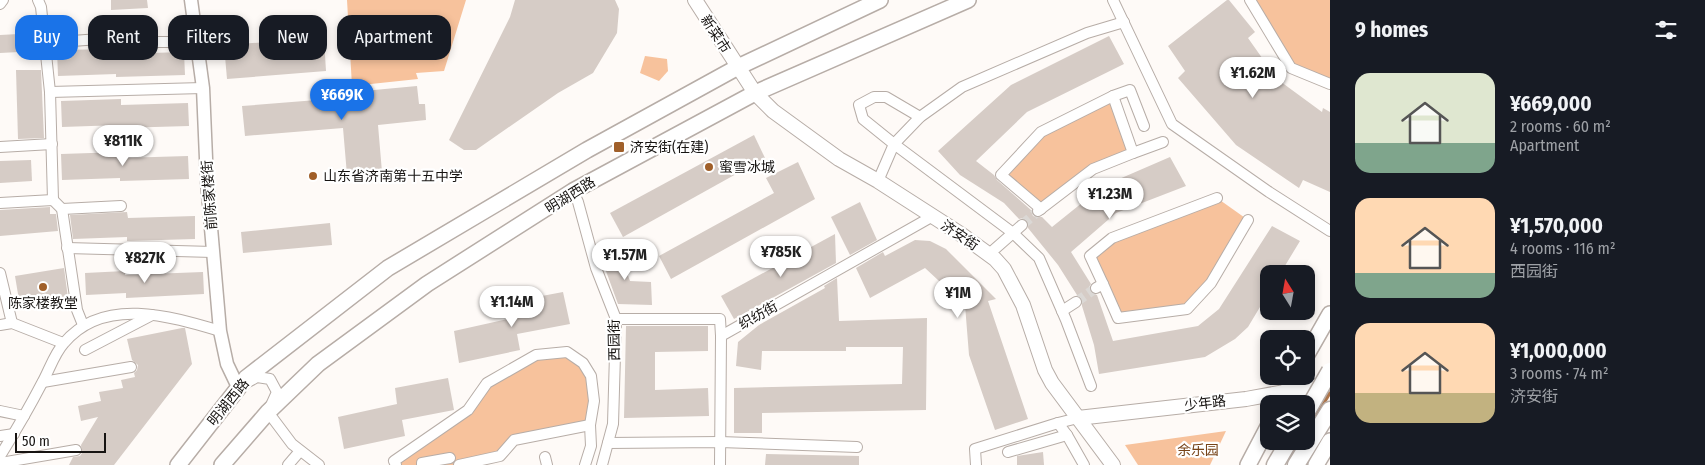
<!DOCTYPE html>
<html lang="en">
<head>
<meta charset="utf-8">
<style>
  :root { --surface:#171b24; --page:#20242c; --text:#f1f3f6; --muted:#9ea1a6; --accent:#1a73e8 }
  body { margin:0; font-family:"Fira Sans Condensed","Noto Sans SC",sans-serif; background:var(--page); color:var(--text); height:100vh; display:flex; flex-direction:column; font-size:19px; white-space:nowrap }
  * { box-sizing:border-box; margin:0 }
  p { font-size:16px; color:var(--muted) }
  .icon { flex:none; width:28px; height:28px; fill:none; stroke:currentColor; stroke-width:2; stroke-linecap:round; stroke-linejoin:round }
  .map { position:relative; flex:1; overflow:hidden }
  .sheet { display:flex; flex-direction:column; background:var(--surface); width:375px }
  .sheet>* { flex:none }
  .top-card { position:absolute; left:15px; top:15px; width:475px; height:45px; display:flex; gap:10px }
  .needle { width:32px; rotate:349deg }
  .controls { position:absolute; left:1260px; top:265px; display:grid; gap:10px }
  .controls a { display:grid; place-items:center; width:55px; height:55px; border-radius:10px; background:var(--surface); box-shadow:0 2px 8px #0003; font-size:25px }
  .scale { position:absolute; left:15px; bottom:12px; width:91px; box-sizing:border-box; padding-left:5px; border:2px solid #171412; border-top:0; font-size:14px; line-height:18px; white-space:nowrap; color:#171412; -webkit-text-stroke:4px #fff; paint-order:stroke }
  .price { position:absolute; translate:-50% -42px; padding:0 11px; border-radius:18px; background:#fff; color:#222; font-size:16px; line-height:32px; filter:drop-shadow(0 1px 2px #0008) }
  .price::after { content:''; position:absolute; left:50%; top:30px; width:15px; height:11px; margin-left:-8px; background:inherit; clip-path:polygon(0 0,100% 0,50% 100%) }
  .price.on { background:var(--accent); color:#fff }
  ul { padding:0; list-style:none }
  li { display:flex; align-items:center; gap:15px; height:125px; padding:0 25px }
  li span { display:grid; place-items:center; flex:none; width:140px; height:100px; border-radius:15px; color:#555 }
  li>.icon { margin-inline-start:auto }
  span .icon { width:60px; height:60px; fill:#fffc; stroke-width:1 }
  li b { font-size:21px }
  h2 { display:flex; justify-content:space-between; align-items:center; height:60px; padding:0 25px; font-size:21px }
  .tag { padding:0 18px; border-radius:15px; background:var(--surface); box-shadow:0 2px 8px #0003; font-size:18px; line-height:45px }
  .tag.on { background:var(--accent); color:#fff }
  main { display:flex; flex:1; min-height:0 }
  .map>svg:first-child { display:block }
</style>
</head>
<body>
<main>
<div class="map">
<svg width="1330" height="465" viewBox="0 0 1330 465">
  <rect width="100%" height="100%" fill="#fefaf7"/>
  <g fill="#f7c29c">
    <path d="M347 0H466L444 71 416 73 418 79 352 86Z"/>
    <path d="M1250 0H1330V84L1291 68Z"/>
    <path d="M645 56 667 59 668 71 659 81 640 73Z"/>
    <path d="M1113 96 1133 153 1093 169 1041 209 1001 175 1041 132Z"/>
    <path d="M1217 198 1248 220 1187 309 1118 318 1090 256 1112 238Z"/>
    <path d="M567 352 591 376 590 425 515 440 500 456 459 465H396L468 410 487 383 536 355Z"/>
    <path d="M1226 431 1210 465H1138L1125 445Z"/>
  </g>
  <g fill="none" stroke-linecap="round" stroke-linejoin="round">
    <path stroke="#ab744a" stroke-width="4" d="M1306 432 1330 392"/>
  </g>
  <g fill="#d6ccc6">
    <path d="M111 0H147L148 8 111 10Z"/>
    <path d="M515 0H615L619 9 617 33 593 73 558 93 476 150H464L449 140 510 17Z"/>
    <path d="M1227 0H1229L1255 32 1248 38 1277 79 1322 112 1323 108 1330 112V192L1303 180 1299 188 1236 145 1178 78 1185 71 1168 46Z"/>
    <path d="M37 33 38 51 0 53V35Z"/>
    <path d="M1109 36 1124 64 1027 112 976 161 994 175 997 180 1031 210 1033 216 1036 217H1042L1052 227 1103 186 1170 157 1186 186 1116 213 1071 252 1091 284 1089 287 1090 292 1097 295 1113 341 1198 326 1219 309 1272 226 1300 241 1280 274H1269V292L1248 327 1235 339 1205 357 1099 374 1094 345 1082 306V299L1077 295 1058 265 1028 228 1027 221 1024 218 1019 219 1004 203 960 175 938 151 1011 85Z"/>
    <path d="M324 38 326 71 227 79 224 45Z"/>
    <path d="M117 49V54L184 52 185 75 116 77V74L58 76 57 50Z"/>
    <path d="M16 70H41L44 138 18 139Z"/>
    <path d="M417 86 419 104H425L426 120 378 125 382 172 347 175 343 128 245 136 242 106 342 98V93Z"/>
    <path d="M121 99V105L188 103 189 126 120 128V125L62 127 61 101Z"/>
    <path d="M754 135 765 158 623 237 610 213Z"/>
    <path d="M121 152V158L188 156 189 179 120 181V178L62 180 61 154Z"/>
    <path d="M31 160 32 181 0 183V161Z"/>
    <path d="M798 162 815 199 671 279 659 256 774 193 766 178Z"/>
    <path d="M860 202 877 240 850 255 831 217Z"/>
    <path d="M50 207V214H56L58 231 0 236V210Z"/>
    <path d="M127 212 128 218 195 216V239L127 241V237L73 239 70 215Z"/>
    <path d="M330 223 332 245 243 253 241 232Z"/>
    <path d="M835 234 836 263 734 319 721 296Z"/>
    <path d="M915 240 930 241 946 249 996 299 988 301 1028 419 995 430 969 355 965 305 925 268 870 298 856 268 883 252 885 256Z"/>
    <path d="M617 246 630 281 651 282 652 305 618 304 599 252Z"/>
    <path d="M64 268 68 298 20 306 15 276Z"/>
    <path d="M125 271V275L203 272 204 294 126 298V293L86 295 85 273Z"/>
    <path d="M837 278 839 321 927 318 926 410 762 413V433H734V388L902 384 903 347H846V351H762L761 370 736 366 738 342 759 325 825 288 824 286Z"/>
    <path d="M563 292 570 324 517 334 520 350 459 363 454 331 512 318 510 302Z"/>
    <path d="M626 326H708V351L655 352V390L708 388 709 416 624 418Z"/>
    <path d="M182 328H185L192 364 114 465H69L73 457 80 456 82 453 81 445 98 417 81 421 78 406 101 401 99 392 123 388 121 380 135 377 134 373 137 370 138 365 132 360 127 339Z"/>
    <path d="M448 378 454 410 402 420 405 436 344 449 338 417 397 404 395 388Z"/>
    <path d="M1043 452 1044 465H1017V456Z"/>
    <path d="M766 454 859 456V465H765Z"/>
  </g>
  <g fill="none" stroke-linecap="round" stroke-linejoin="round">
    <g stroke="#dbd8d5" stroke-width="10" stroke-dasharray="10 5" stroke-linecap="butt">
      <path d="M1022 225 1038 211"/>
      <path d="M1076 302 1096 288"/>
    </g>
    <g stroke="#b7ada7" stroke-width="12">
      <g id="minor">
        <path d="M38 0 41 7 50 92 53 200"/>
        <path d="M1113 0 1172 124 1269 192 1330 231"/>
        <path d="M1250 0 1291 68 1330 84"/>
        <path d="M0 4 3 0"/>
        <path d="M45 43 113 38 125 42H197"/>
        <path d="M50 92 203 88"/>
        <path d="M0 147 52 144"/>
        <path d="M1133 153 1163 142"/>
        <path d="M878 181 894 144 863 119 859 105 874 97H886L920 117"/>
        <path d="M573 191 578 202 596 268 616 319 613 424 602 465"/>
        <path d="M53 200 62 209 77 310 83 325"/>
        <path d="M0 203 53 200"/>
        <path d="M62 209 121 206"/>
        <path d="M1041 209 1001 175 1041 132 1113 96 1130 90 1144 126"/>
        <path d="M1038 211 1093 169 1133 153 1113 96"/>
        <path d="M67 248 213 252"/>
        <path d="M988 255 1022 225"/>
        <path d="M0 273 12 323"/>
        <path d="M1103 284 1090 256 1112 238 1217 198"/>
        <path d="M1096 288 1103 284 1118 318 1187 309 1211 283 1248 220"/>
        <path d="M1062 311 1076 302"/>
        <path d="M616 319H720L721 336"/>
        <path d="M0 325 12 323 63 343"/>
        <path d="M85 350 152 315"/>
        <path d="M43 382 131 367"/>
        <path d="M248 382 257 377 270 379 277 392 268 412 292 444 319 465"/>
        <path d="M1091 386 1066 320 1039 258 1013 233 894 144 920 117 962 87 1087 33 1124 22"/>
        <path d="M0 411 24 416"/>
        <path d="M1067 435 1084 465"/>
        <path d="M0 436 14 434"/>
        <path d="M608 443 720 442 857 447"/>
        <path d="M1008 452 1067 435 1058 423"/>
        <path d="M0 456C15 432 29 408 42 383 49 371 54 354 64 343 103 296 170 316 220 331"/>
        <path d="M545 457 547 465"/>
        <path d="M0 463 76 450"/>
        <path d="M288 465 300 451"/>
        <path d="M396 465 394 461 468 410 487 383 536 355 567 352 583 363 591 376 594 401 590 425 591 446 585 465"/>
        <path d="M422 465V463L450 458"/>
        <path d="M459 465 500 456 514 440 590 425"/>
        <path d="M720 465 721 336 933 216"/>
        <path d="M976 465 975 449 1058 423 1078 418"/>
      </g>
    </g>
    <g stroke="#b7ada7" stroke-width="15">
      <path id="tertiary" d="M191 0 203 88 207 182 220 331 227 364 238 387"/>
    </g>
    <g stroke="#b7ada7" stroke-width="16">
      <g id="secondary">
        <path d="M695 0 755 93 773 111 839 159 878 181 962 235 995 259 1004 269 1023 305 1045 370 1052 383 1113 465"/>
        <path d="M1078 418 1246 399 1328 384"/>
      </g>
    </g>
    <g stroke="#b7ada7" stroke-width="18">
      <g id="primary">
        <path d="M1306 356 1330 314"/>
        <path d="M1280 404 1295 376"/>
        <path d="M178 465 246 378 388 268 587 150 738 67 880 0"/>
        <path d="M222 465 268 412 318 364 427 284 573 191 755 93 968 0"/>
        <path d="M1248 465 1269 425"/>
        <path d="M1316 465 1330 441"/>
      </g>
    </g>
    <g stroke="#b7ada7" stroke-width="19">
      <g id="trunk">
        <path d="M1275 465 1289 441"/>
        <path d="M1296 465 1330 410"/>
      </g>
    </g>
    <use href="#minor" stroke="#fff" stroke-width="10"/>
    <use href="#tertiary" stroke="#fff" stroke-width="12"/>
    <use href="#secondary" stroke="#fff" stroke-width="14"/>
    <use href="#primary" stroke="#fff" stroke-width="15"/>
    <use href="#trunk" stroke="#fff" stroke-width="16"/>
    <g stroke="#b7ada7" stroke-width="19" stroke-linecap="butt">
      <path id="trunk-bridge" d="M1306 413 1330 371"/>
    </g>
    <use href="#trunk-bridge" stroke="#fff" stroke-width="16"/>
  </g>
  <g fill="#a05f29" stroke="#fff" stroke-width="2">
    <rect x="613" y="141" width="12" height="12" rx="2.5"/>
    <circle cx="709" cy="167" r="5"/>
    <circle cx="313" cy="176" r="5"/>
    <circle cx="43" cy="287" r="5"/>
  </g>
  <g text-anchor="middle" stroke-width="4.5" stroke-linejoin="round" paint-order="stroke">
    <g font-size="14" fill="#171412" stroke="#fff">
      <text transform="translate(716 34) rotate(57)" y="5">新菜市</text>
      <text transform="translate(209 195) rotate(-94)" y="5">前陈家楼街</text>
      <text transform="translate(570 195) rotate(-32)" y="5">明湖西路</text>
      <text transform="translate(960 235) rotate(34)" y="5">济安街</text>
      <text transform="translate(758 315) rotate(-29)" y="5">织纺街</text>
      <text transform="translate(614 340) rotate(-91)" y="5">西园街</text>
      <text transform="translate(228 402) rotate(-51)" y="5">明湖西路</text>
      <text transform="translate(1205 403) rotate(-7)" y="5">少年路</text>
    </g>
    <g font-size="14" fill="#171412" stroke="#fff" text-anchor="start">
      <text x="630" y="152">济安街(在建)</text>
      <text x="719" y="172">蜜雪冰城</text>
      <text x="323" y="181">山东省济南第十五中学</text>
      <text x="43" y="308" text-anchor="middle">陈家楼教堂</text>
    </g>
    <g font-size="14" fill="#774419" stroke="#fff">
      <text x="1198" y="455">余乐园</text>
    </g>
  </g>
</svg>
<div class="controls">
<a><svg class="needle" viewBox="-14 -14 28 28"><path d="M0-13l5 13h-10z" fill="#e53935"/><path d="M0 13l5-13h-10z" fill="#9ea1a6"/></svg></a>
<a><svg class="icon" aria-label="locate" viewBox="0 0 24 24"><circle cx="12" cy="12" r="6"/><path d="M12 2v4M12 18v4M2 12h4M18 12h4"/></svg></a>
<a><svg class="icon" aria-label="layers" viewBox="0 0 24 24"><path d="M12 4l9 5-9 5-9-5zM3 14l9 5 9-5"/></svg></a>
</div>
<div class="scale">50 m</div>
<b class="price" style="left:1253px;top:99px">¥1.62M</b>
<b class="price on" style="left:342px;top:121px">¥669K</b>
<b class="price" style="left:123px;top:167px">¥811K</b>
<b class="price" style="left:1110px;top:220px">¥1.23M</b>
<b class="price" style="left:781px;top:278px">¥785K</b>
<b class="price" style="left:625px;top:281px">¥1.57M</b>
<b class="price" style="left:145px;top:284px">¥827K</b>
<b class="price" style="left:958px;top:319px">¥1M</b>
<b class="price" style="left:512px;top:328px">¥1.14M</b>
<div class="top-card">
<a class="tag on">Buy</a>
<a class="tag">Rent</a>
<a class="tag">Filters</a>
<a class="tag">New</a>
<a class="tag">Apartment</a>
</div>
</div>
<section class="sheet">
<h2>9 homes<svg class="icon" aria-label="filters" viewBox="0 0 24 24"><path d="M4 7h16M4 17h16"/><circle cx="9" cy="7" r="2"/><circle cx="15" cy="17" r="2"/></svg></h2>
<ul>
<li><span style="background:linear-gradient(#dfe7d0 70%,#7fa58c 0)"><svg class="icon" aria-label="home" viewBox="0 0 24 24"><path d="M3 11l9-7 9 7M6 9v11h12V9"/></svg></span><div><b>¥669,000</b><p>2 rooms · 60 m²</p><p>Apartment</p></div></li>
<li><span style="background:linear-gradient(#ffd9b3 75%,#7fa58c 0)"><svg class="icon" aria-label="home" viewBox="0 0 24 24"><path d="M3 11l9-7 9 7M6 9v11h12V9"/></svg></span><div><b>¥1,570,000</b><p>4 rooms · 116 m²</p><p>西园街</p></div></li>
<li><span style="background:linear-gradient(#ffd9b3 70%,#c2b280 0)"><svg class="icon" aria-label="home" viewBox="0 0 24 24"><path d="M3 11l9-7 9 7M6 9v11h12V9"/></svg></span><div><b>¥1,000,000</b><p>3 rooms · 74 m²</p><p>济安街</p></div></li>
</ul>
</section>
</main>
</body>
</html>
